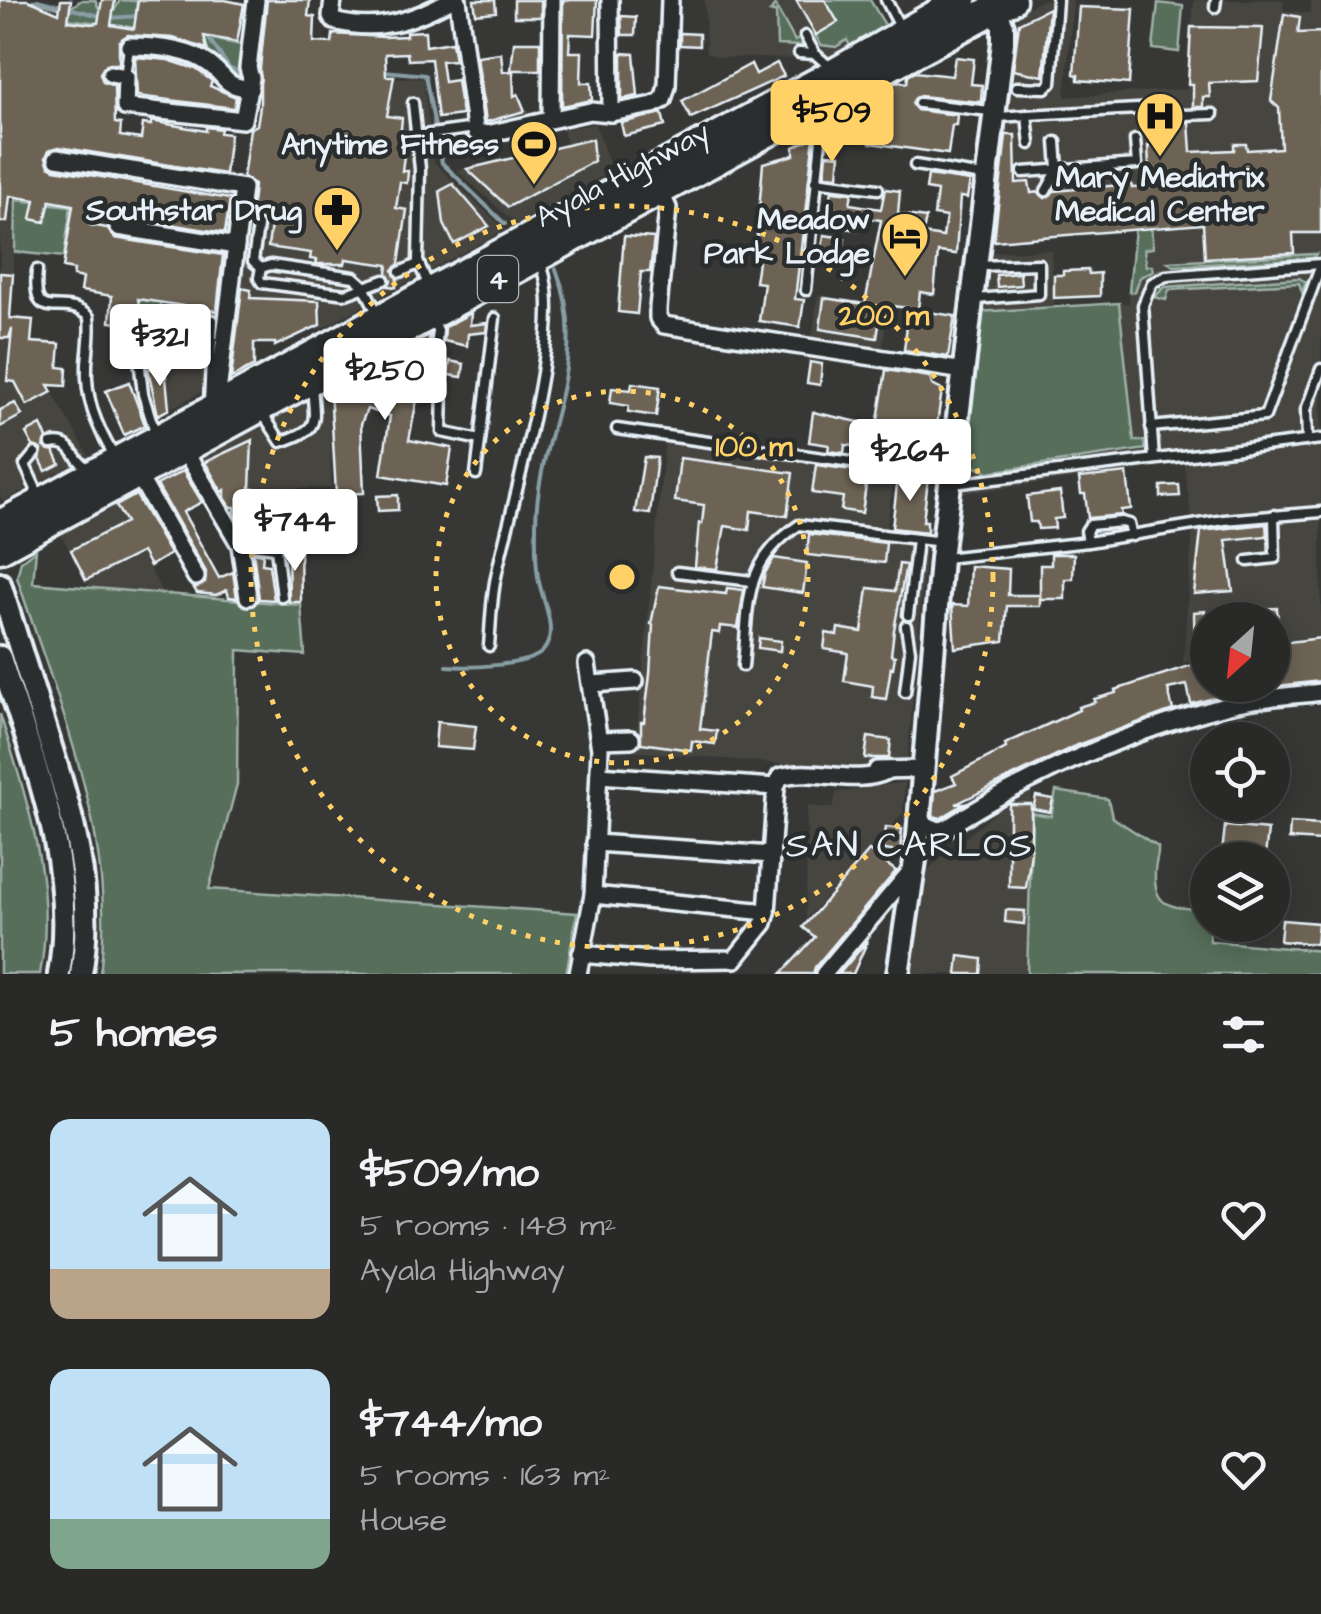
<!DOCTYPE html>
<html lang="en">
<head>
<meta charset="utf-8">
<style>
  :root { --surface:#292a28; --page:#313230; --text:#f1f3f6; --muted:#a5a7a8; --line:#454645; --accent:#ffd166 }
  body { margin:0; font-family:"Architects Daughter",sans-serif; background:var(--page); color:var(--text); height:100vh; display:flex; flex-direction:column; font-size:38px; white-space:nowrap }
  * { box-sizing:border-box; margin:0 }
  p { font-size:32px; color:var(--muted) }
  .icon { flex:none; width:55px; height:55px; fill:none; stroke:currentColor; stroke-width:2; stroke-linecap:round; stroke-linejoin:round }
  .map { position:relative; height:974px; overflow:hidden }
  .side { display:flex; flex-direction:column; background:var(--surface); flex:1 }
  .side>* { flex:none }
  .needle { width:65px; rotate:207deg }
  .fabs { position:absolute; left:1190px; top:602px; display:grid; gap:20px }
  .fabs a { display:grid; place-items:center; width:100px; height:100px; border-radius:50%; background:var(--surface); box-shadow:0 5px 25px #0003,0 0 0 2px var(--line); font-size:50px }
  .price { position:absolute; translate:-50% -85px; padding:0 22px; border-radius:10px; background:#fff; color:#222; font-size:32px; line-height:65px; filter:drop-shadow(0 2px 5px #0008) }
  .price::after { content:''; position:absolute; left:50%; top:60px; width:30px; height:22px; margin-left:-15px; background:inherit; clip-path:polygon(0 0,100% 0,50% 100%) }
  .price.current { background:var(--accent); color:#111 }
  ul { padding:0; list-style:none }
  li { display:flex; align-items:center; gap:30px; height:250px; padding:0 50px }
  li span { display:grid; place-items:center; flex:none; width:280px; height:200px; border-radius:20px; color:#555 }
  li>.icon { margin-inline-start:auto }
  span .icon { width:120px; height:120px; fill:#fffc; stroke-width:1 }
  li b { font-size:42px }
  h2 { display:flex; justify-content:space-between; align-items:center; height:120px; padding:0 50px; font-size:42px }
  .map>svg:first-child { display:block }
</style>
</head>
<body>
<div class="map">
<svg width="1321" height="974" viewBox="0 0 1321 974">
  <rect width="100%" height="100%" fill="#373836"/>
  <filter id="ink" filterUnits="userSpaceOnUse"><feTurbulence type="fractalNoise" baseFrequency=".01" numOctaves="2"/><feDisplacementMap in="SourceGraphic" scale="20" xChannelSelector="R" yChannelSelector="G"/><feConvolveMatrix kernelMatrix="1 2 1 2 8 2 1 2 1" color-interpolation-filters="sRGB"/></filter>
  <g filter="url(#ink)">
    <g fill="#47453f">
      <path d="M705 0H825L850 46 813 66 802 59 719 57 706 53Z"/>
      <path d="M1042 0H1073L1065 97 1187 89 1194 0H1284L1283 10 1309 13 1312 0H1321V636L1273 643 1272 620H1208L1207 657 1183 663 1193 528 1184 464 958 494 978 312 993 252 1051 250 1054 306 1129 303 1134 228 986 244 1017 19 1023 10Z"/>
      <path d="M290 72 423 79 434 162 505 230 320 329 319 301 235 297 246 214 271 217Z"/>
      <path d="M595 124 612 171 516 224 457 171 567 145 563 129Z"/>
      <path d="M0 198 16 200 8 381 48 385 89 456 3 501 0 496Z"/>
      <path d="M818 295 888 306 882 355 811 346Z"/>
      <path d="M160 302 221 311 215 385 169 409Z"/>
      <path d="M330 386 331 488 228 489 223 481 208 488 196 463Z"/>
      <path d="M665 440 895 473 886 530 927 534 907 764 858 771 635 751Z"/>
      <path d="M115 504 162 592 90 587 60 533Z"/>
      <path d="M905 782 903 813 806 919 807 806 833 808 836 793Z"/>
      <path d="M1032 792 1027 974H905L921 875 996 812Z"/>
    </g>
    <g fill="#566e5a" stroke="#9fb0a9" stroke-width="2.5">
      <path d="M32 0 71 7 82 0H95L99 9 114 11 120 0 137 1 136 13 166 18 204 29 213 39 241 45 240 63 246 80 237 82 210 59 204 37 68 19 69 11Z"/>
      <path d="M825 0H870L885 25 850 46 847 40 836 47 821 45 815 35 837 22Z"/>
      <path d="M1158 3 1183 6 1179 52 1153 49Z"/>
      <path d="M775 5 795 41 802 37 800 46 777 45 776 12H770Z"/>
      <path d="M16 200 71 206 64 257 15 252Z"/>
      <path d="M1151 227 1153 248 1144 249 1146 266H1152L1153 271 1140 277 1135 292H1129L1135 228Z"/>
      <path d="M1316 254 1313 258 1173 266 1168 262Z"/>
      <path d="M1299 278 1306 282 1302 292 1299 283 1169 290 1166 300 1154 297 1165 287Z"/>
      <path d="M138 299 160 302 165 367 148 369Z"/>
      <path d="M1119 303 1134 441H1144L1146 449 988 472 971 465 969 391 978 312Z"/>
      <path d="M36 550 33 583 301 605 305 655 238 650 237 784 209 889 577 913 566 974H100C118 836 58 705 17 577L21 561Z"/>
      <path d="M0 714C26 798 57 885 40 974H0Z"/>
      <path d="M1056 791 1108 799 1112 817 1158 847C1159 857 1155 862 1155 872 1153 913 1178 906 1207 910L1210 941 1321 951V974H1027L1032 813 1051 816Z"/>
    </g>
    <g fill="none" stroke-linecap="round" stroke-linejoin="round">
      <g stroke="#889ea4" stroke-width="4">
        <path d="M37 0 100 16"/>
        <path d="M109 18 139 16"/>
        <path d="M205 33 230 69 245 74"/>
        <path d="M384 71 425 75 442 163 505 224"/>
        <path d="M447 666C467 668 530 666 543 651 560 631 541 598 538 577 535 560 536 541 536 524 537 433 593 363 556 269"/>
      </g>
    </g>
    <g fill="#6d6454" stroke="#e8f1f8" stroke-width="2.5">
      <path d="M0 0H28L59 13 61 0H71L68 21 91 24 98 23 102 0H115L111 25 134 29 138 0H225L244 4 237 42 204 36 207 49 173 38 128 35 119 41V64H107L100 73 103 82 114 86 115 123 121 124 120 136 141 139 143 124 151 125V121L206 131V127L221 129 220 133 230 134 225 174 59 147 49 150 46 157 49 166 55 169 230 199 225 233 138 219 131 212 93 206 89 212 90 225 107 228 115 238 223 255 217 311 202 309 203 367H186L184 306 138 299 142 327 110 322 112 296 81 291 83 278 73 276 74 270 63 268 73 205 50 201 45 222 31 219 35 200 10 196 7 222H0Z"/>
      <path d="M267 0H310L308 16 315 17 314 42 332 43 333 34 384 37 406 36V32L425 31 426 46 452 42 455 60 441 61 444 82 457 80 462 115 438 118 431 59 408 60 407 53 385 54 386 76H394L387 116 402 118 400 139 406 140 402 171H408L407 183 400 182 396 208 407 210 399 264 393 270 397 279 396 287 388 286 391 280 387 273 388 265 346 259 345 264H316L317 260 310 259 311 253 268 247 272 217 251 213 254 185 243 177 250 129 257 125 260 106V68Z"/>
      <path d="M474 0H495L496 12 476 14Z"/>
      <rect x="514" y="0" width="27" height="17"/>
      <path d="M563 0H597L595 35 570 34 569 52H582L581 83H591L592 100 562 106Z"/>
      <path d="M796 0H825L838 22 816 35Z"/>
      <path d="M1079 7 1134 9 1129 84 1078 80V75L1074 74Z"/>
      <path d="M1049 8 1043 76 1013 70 1019 23Z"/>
      <path d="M1284 14 1300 17 1298 33 1321 32V233H1293L1294 253 1205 258 1203 224 994 241 1006 135H1015L1016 183 1029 182 1031 193 1039 192 1045 198 1054 191 1131 184 1132 188 1150 187 1148 146H1155L1154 121 1189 122 1191 152 1234 150V144H1246L1247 150 1281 148 1279 108 1271 101Z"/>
      <path d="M621 16 636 17 635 35H622Z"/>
      <path d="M1191 27 1263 28 1258 81 1209 83 1210 97H1203V107H1193V84H1188Z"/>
      <path d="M680 33 699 34V46L680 45Z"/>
      <path d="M514 42H540V70H511Z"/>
      <path d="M501 53 503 72 513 71 514 96 518 94 525 111 486 122 477 56Z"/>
      <path d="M622 53 634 54 638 96 622 99Z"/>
      <path d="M135 57 168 60 196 69 212 81 210 86 236 97 234 108 137 96Z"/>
      <path d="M955 57 974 59 971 84 982 85 981 102 920 96 912 103 917 110 957 115 956 125H952L948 154 870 143 874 110 888 111 891 85 897 81 907 83 908 76 915 72 952 76Z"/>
      <path d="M777 63 784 76 691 118 682 101 751 64 756 74Z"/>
      <path d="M858 109 868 127 852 136 844 117Z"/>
      <path d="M662 113 665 126 624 136 621 123Z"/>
      <path d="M814 137 795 299 804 300 800 327 759 321 764 283 755 282 760 248 756 247 763 163 794 155V147Z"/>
      <path d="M592 139 594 161 508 207 467 169Z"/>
      <path d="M827 154 840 155 838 176 825 175Z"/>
      <path d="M928 175 970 181 967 198 960 197 956 254 938 252 934 294 920 292 918 309 882 305 877 338 820 329 824 298 865 304 881 220 859 217 857 230 845 228 847 216 828 212 832 191 852 193 850 204 881 209 885 189 900 191 898 214 926 218 923 232 896 227 894 250 922 253 924 234 943 237 946 217 934 215 937 191 926 189Z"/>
      <path d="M453 184 489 226 454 244 444 224 440 191Z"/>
      <path d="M824 235 845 238 842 258 821 255Z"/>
      <path d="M624 236 654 238 650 272H641L637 314 618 312Z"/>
      <path d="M1088 270 1089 274 1100 273V296L1054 298V275H1063V271Z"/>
      <path d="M0 273 13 274 10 318 33 320 31 342 60 344 58 367 67 368 66 386 48 385 52 392 27 405 15 382 7 381 12 329 9 338H0Z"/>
      <path d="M1020 273 1021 285 997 287 996 275Z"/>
      <path d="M242 288 251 290 250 298 319 301 320 325 275 346V343H254V366L231 378Z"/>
      <path d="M909 309 955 316 948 357 904 350Z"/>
      <path d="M471 313 470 325 487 323 486 332 468 334 467 346 444 341 445 327Z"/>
      <path d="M430 335 409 440 452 448 446 486 381 475 390 416 367 409 361 424 364 493 336 494 330 389Z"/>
      <path d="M450 361 464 364 462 377 448 375Z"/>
      <path d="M810 362 822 364 820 385 807 383Z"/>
      <path d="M165 367 169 409 158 415 148 369Z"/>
      <path d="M886 370 930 377 932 385 942 390 931 466 872 457 873 449 845 445 844 453 828 451 829 445 809 442 813 412 877 426Z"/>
      <path d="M129 382 145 425 124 435 106 391Z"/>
      <path d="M632 383 660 387 656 416 628 412 629 406 610 403 612 388 631 390Z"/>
      <path d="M15 403 22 415 0 427V410Z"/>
      <path d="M41 425 47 438 44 447 54 451 60 464 46 471 40 459 42 450 33 446 26 433Z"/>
      <path d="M252 440 250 489H261V518H253L254 534H246L235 514V507H231L225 498V490L222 492 205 462Z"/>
      <path d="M644 457 657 458 650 514 635 512Z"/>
      <path d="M680 458 793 473 787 516 751 511 749 530 725 526 717 569 695 567 699 523 702 524 704 505 675 501Z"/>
      <path d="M816 465 868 472 862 513 841 510 843 497 812 493Z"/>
      <path d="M183 471 202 502 183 512 219 578 233 572 237 598 229 597 227 590 216 595 197 593 194 588 205 583 206 572 157 485Z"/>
      <path d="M1127 473 1131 509 1121 510 1122 515 1088 518 1085 494H1081L1079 478Z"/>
      <path d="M898 476 928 480 923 521H927V532L892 528Z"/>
      <path d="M1179 485 1180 496 1161 497V486Z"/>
      <path d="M1060 492 1063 518 1054 519 1055 528 1038 529 1037 522H1030L1027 496Z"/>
      <path d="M136 495 170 554 150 566 142 552 86 580 71 550 126 522 116 506Z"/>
      <path d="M398 495V510L378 511 377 496Z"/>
      <path d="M1266 524 1267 536 1226 540 1233 591 1194 594 1201 531Z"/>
      <path d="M809 534 886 543 884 563 807 555Z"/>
      <path d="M288 547H300L301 602H289Z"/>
      <path d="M253 552 263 554 262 564 269 565 274 600 259 599Z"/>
      <path d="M1051 554H1074L1073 579H1065V599H1040V565H1051Z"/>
      <path d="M774 558 807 563 803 593 762 587 765 573Z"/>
      <path d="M899 564 906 565 894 630 891 655 895 656 893 668 891 667 886 699 872 697 873 686 844 681 848 653 824 649 826 633 837 635 838 628 862 632 868 588 895 591Z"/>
      <path d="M970 566 1009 569 1008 595H1040V606H1007L1004 641 955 648 952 605 968 606Z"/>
      <path d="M659 586 726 594 727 588 744 590 738 628 720 626 719 633 712 632 700 729 717 731 715 744 692 741 691 750 641 743V722H644L650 674 653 625 651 624Z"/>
      <path d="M1277 608 1278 620H1225L1224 610Z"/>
      <path d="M1205 611 1208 688 1272 685V644L1321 638V681L1249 689 1191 704 1187 685 1168 689 1173 710 1077 745 956 804H964L941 818 933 816 935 791 956 783 952 776 1006 748 1005 744 1079 710 1078 707 1095 702 1094 699 1116 693 1115 690 1195 664 1194 612Z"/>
      <path d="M759 638 781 641 780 651 758 648Z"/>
      <path d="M437 722 476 726 473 750 435 747Z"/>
      <path d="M868 737 891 740 889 758H865Z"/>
      <path d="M1036 796 1053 799 1050 812 1033 809Z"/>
      <path d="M1009 804H1031V852L1026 888 1009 887Z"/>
      <path d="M1290 823 1321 825V841L1289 839Z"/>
      <path d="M1225 826 1268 830 1265 857 1222 853Z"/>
      <path d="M886 827 902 829 900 852 883 850Z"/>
      <path d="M869 851 896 871 815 967 813 974H781L815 937 803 927Z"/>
      <path d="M1006 910 1025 911 1024 924 1005 922Z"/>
      <path d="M1282 920 1318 923 1316 944 1280 941Z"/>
      <path d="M868 940 853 974H839Z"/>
      <path d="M959 956 982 959 981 974H957Z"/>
    </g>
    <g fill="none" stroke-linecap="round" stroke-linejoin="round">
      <g stroke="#e8f1f8" stroke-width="15">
        <g id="lane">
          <path d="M886 0 900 27"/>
          <path d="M1215 7 1216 0"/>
          <path d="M805 36 815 54"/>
          <path d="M799 53 815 54 830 67"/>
          <path d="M125 77 129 47"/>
          <path d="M1017 87 1045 88 1051 83 1057 0"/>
          <path d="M413 103 420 169 418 261 429 287"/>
          <path d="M919 103 990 111"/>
          <path d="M1027 115 1156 108 1183 115 1213 114"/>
          <path d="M999 117 1027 115 1030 144"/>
          <path d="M417 136 475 128"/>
          <path d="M915 165 983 176"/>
          <path d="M1023 172 1137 164 1135 140"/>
          <path d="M815 181 878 189"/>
          <path d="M1046 191 1058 169 1056 142"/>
          <path d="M96 214 130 219 131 230"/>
          <path d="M258 226 253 261 261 268 259 278 262 283 346 294 384 280"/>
          <path d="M261 268 271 265 354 277 363 285 378 314"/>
          <path d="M37 270C31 330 62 291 89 317 91 332 88 348 87 364 85 399 96 425 113 454"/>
          <path d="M400 272 418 264"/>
          <path d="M806 290 824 109"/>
          <path d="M976 299 1039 294V264L976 266"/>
          <path d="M433 319 438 331 435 357 443 385 442 432 480 440"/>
          <path d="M136 332 143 394 156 435"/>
          <path d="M209 402 213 320"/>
          <path d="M261 411 281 442C322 428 314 424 312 384"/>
          <path d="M1151 427 1265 416 1321 265"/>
          <path d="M617 429 951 476"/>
          <path d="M1307 440 1306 410 1321 369"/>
          <path d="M51 444C74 439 72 461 88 468"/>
          <path d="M1154 459 1143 305 1152 283 1166 276 1321 264"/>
          <path d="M476 474 495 318"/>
          <path d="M953 484 1321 439"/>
          <path d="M34 496 36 489 25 465 35 453"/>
          <path d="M1088 542 1086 531 1090 525 1122 522 1129 524 1132 536"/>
          <path d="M238 543 276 548 282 597"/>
          <path d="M945 558 1088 542 1224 520 1321 512"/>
          <path d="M1248 561 1275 558 1274 515"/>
          <path d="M677 572 752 581"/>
          <path d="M908 615 917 540"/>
          <path d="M489 646C491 624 491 600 496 577 509 510 571 316 539 261"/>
          <path d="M743 666C749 605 742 563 799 525L943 542"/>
          <path d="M905 692 910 651 906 626"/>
        </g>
      </g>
      <g stroke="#e8f1f8" stroke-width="22">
        <g id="street">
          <path d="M333 0 331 16 334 21C377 33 412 21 450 0"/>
          <path d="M458 0 475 128 476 132 487 134 590 111 611 113 653 105 663 100 667 86 670 0"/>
          <path d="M610 0 611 113"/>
          <path d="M129 46C153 46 189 49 209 64 230 79 220 84 250 89"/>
          <path d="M111 74 126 77 125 107 243 120 251 78 248 68 256 0"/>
          <path d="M551 119 552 0"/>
          <path d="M57 158 243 188 219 385 212 408"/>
          <path d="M660 191 668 208 658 308V318L664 325 964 371"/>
          <path d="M118 227 236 246"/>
          <path d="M183 448 240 545 248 597"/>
          <path d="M137 473 196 577"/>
          <path d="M592 684 635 681"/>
          <path d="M600 740 631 739"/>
          <path d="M877 770 923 769"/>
          <path d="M599 775 776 787"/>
          <path d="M919 822 938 830 945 829C1033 772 1127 732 1229 705 1258 697 1291 696 1321 692"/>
          <path d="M595 843 772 855"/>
          <path d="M593 895 767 912"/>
          <path d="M581 954 650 960 735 959 764 923 767 912 776 787 780 777C814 766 854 787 887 771"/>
          <path d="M578 974 593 895 600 749 587 664"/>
          <path d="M824 974 914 867"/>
        </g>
      </g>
      <g stroke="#e8f1f8" stroke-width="28">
        <g id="secondary">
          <path d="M0 584C15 633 31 682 46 731 71 810 96 890 81 974"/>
          <path d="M0 657C32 758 78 866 59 974"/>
          <path d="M898 974 917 847 941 559 1003 42V26L995 9"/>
        </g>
      </g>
      <g stroke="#e8f1f8" stroke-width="35">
        <g id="highway">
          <path d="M0 525 835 73 962 0"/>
          <path d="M0 548 1011 0"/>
        </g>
      </g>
      <use href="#lane" stroke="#2a2d2e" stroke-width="8"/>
      <use href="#street" stroke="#2a2d2e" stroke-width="15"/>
      <use href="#secondary" stroke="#2a2d2e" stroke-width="20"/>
      <use href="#highway" stroke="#2a2d2e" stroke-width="28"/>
    </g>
  </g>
  <g fill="none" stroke="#ffd166" stroke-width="5" stroke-dasharray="5 10">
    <circle cx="622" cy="577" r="186"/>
    <circle cx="622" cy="577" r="371"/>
  </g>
  <defs>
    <g id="hospital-pin" transform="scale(2.5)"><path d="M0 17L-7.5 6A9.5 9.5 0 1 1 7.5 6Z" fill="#ffd166" stroke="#2a2d2e"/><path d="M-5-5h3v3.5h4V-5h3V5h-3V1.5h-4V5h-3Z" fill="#111"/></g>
    <g id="stadium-pin" transform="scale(2.5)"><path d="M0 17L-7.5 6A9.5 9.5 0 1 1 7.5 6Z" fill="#ffd166" stroke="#2a2d2e"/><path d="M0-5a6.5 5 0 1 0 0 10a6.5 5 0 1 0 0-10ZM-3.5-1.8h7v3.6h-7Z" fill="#111"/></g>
    <g id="pharmacy-pin" transform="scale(2.5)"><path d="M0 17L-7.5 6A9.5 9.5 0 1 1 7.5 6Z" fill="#ffd166" stroke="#2a2d2e"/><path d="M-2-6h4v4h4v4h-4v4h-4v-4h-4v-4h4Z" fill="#111"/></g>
    <g id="hotel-pin" transform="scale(2.5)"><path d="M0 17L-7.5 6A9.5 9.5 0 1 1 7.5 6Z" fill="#ffd166" stroke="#2a2d2e"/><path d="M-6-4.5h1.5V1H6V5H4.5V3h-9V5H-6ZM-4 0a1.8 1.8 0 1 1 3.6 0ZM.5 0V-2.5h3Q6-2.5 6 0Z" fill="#111"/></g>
  </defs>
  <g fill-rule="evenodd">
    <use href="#hospital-pin" x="1160" y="116"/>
    <use href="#stadium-pin" x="534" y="144"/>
    <use href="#pharmacy-pin" x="337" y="210"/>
    <use href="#hotel-pin" x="905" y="236"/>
  </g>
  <g text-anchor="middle" stroke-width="9" stroke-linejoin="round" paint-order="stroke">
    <rect fill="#2a2d2e" stroke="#afb6bb" stroke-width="2.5" x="478" y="256" width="40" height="46" rx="8"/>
    <g font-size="28" font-weight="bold" fill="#e8f1f8">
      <text x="498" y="289">4</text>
    </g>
    <g font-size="30" font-weight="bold" fill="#e8f1f8" stroke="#2a2d2e" text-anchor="end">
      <text x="499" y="154">Anytime Fitness</text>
      <text x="1160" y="187" text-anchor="middle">Mary Mediatrix<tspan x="1160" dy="34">Medical Center</tspan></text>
      <text x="302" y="220">Southstar Drug</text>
      <text x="870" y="229">Meadow<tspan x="870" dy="34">Park Lodge</tspan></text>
    </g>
    <g font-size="30" fill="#e8f1f8" stroke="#2a2d2e">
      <text transform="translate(622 174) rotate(-28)" y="10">Ayala Highway</text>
    </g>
    <g font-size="35" letter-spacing="2.5" fill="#e8f1f8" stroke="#2a2d2e">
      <text x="910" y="856">SAN CARLOS</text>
    </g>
  </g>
  <circle cx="622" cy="577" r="15" fill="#ffd166" stroke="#2a2d2e" stroke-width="5"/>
  <g font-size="30" text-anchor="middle" font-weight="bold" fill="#ffd166" stroke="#2a2d2e" stroke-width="9" stroke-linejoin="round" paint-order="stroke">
    <text x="884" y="325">200 m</text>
    <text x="754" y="456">100 m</text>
  </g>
</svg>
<div class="fabs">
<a><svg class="needle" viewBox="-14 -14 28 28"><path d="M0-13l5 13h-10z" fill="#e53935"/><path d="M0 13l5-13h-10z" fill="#a5a7a8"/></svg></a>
<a><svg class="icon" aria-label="locate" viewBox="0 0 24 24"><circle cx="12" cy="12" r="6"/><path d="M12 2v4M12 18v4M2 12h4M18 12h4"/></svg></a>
<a><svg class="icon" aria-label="layers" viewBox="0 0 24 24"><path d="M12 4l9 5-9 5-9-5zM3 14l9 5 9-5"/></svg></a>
</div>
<b class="price current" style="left:832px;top:165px">$509</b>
<b class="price" style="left:160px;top:389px">$321</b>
<b class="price" style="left:385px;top:423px">$250</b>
<b class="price" style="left:910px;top:504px">$264</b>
<b class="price" style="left:295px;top:574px">$744</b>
</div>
<section class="side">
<h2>5 homes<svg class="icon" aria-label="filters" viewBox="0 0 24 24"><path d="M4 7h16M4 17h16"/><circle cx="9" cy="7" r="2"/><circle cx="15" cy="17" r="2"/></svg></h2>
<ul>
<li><span style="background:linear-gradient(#bfe0f5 75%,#b9a48a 0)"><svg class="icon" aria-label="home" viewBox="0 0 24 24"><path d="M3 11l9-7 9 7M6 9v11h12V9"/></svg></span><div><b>$509/mo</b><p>5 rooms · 148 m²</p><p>Ayala Highway</p></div><svg class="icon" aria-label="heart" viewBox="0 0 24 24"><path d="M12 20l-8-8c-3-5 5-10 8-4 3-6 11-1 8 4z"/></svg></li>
<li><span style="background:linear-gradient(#bfe0f5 75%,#7fa58c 0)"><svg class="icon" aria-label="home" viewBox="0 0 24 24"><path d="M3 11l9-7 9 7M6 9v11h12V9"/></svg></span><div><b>$744/mo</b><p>5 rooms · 163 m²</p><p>House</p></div><svg class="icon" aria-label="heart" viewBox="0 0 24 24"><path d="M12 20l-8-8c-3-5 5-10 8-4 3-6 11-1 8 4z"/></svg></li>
</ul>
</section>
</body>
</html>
